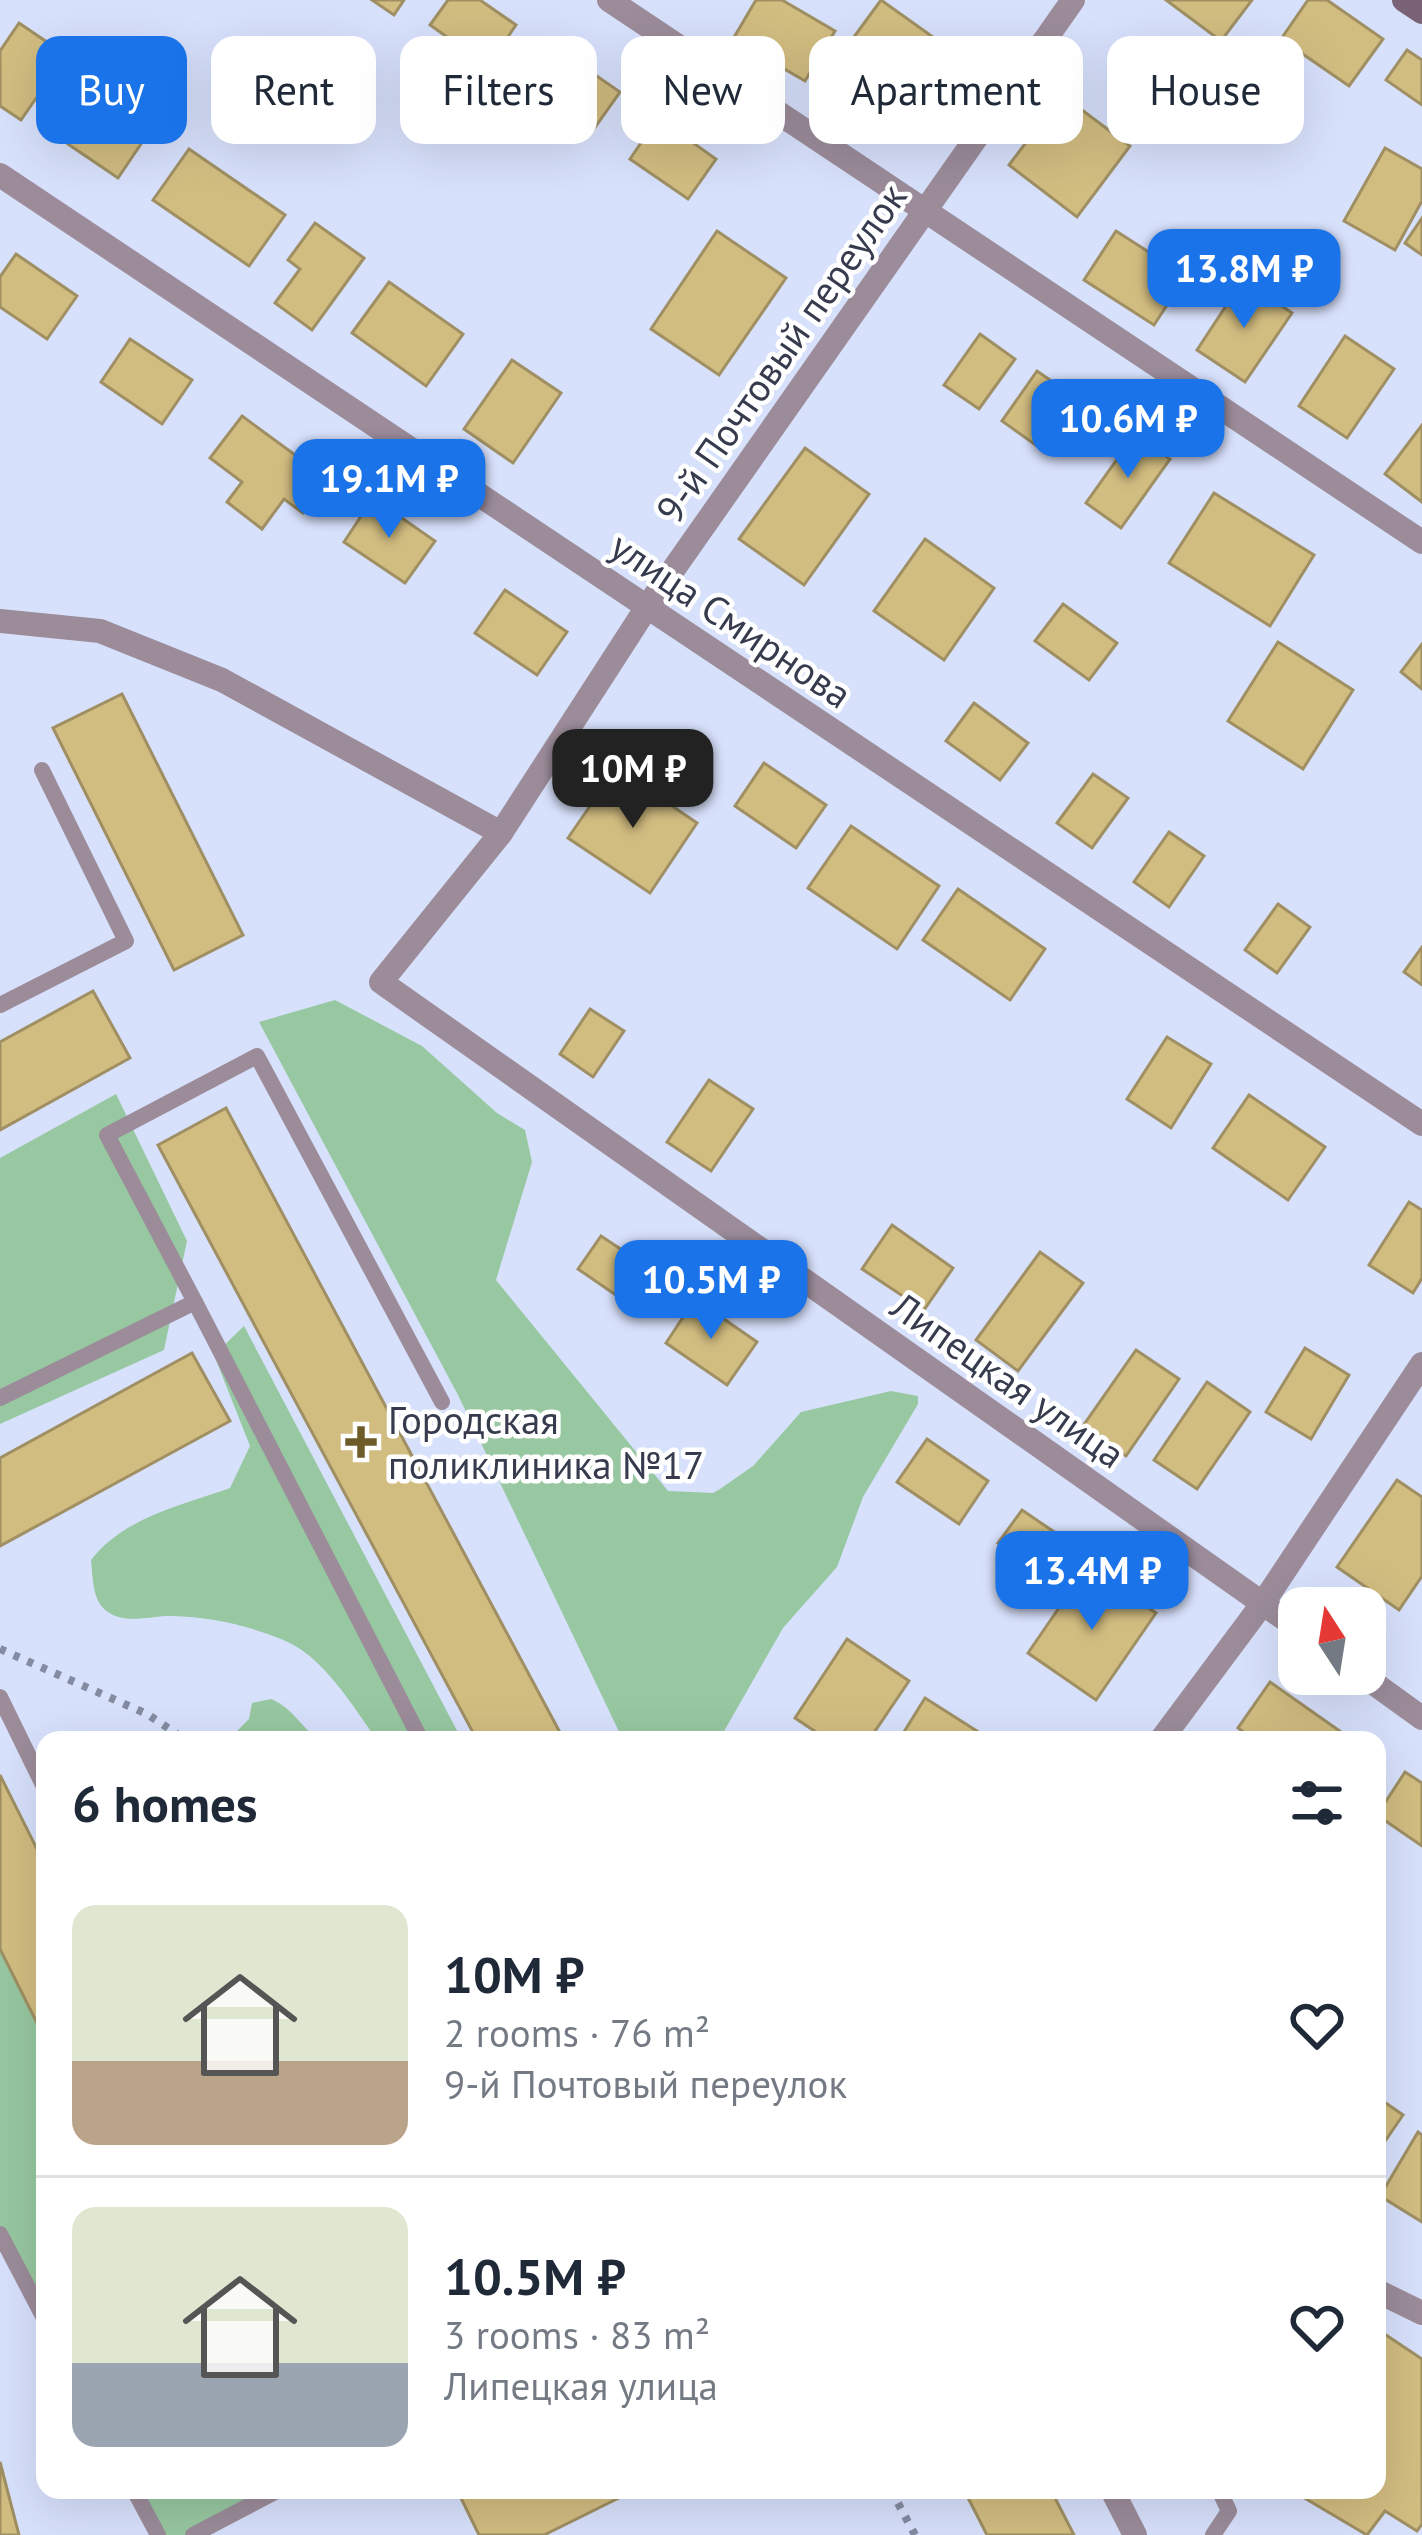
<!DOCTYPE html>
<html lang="en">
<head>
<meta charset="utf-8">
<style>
  :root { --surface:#fff; --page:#f6f6f7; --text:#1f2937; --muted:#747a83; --line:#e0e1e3; --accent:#1a73e8 }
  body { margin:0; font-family:"PT Sans",sans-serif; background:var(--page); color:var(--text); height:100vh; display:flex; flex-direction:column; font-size:45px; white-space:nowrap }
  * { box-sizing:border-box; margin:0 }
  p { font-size:39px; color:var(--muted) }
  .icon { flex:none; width:66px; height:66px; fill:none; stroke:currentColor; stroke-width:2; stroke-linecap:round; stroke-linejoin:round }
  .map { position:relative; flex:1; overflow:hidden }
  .panel { position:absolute; left:36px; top:1731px; width:1350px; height:768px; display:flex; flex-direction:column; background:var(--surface); border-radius:24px; box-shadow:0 12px 48px #0002 }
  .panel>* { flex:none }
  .hud { position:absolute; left:36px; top:36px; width:1350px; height:108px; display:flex; gap:24px }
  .needle { width:78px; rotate:348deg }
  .tools { position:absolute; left:1278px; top:1587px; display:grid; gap:24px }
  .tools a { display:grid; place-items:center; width:108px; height:108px; border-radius:24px; background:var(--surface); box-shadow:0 12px 48px #0002; font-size:60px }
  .price { position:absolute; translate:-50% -102px; padding:0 27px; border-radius:24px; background:var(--accent); color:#fff; font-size:39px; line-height:78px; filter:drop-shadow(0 3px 6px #0008) }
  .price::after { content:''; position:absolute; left:50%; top:72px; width:36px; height:27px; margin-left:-18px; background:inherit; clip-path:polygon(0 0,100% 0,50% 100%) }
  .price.active { background:#222; color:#fff }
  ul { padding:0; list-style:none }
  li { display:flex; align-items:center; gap:36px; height:300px; padding:0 36px }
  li+li { border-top:3px solid var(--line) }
  li span { display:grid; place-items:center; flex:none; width:336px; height:240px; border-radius:24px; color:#555 }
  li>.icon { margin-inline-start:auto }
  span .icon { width:144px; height:144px; fill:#fffc; stroke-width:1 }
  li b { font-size:51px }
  h2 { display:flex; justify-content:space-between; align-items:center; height:144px; padding:0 36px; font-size:51px }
  .chip { padding:0 42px; border-radius:24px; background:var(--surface); box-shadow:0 12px 48px #0002; font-size:42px; line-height:108px }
  .chip.active { background:var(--accent); color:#fff }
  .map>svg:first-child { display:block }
</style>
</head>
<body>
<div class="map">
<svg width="1422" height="2535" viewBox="0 0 1422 2535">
  <rect width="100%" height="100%" fill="#d8e1fc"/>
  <g fill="#97c8a1">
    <path d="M335 1000 422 1046 497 1113 525 1130 532 1162 496 1280 668 1491 713 1493 720 1489 753 1466 801 1412 891 1391 918 1396V1404L863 1497 837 1567 783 1628 719 1740H623L458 1395 259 1022Z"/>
    <path d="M116 1094 187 1241 164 1350 0 1424V1158Z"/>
    <path d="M244 1326 462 1740H377C352 1705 323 1655 281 1639 247 1625 209 1617 172 1616 152 1615 126 1625 108 1612 92 1602 93 1577 91 1560 123 1518 182 1505 230 1488L250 1446 214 1355Z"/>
    <path d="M271 1699C293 1708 300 1726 319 1740H228L249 1719 252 1703Z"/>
    <path d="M0 1949 45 2039V2320L0 2234Z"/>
    <path d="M134 2490H279L193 2535H158Z"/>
  </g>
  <g fill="#d2bd81" stroke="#9f8f63" stroke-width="3">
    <path d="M372 0H404L394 15Z"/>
    <path d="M448 0H480L516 25 488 66 430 25Z"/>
    <path d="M756 0H782L835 31 805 81 733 39Z"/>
    <path d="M881 0 961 57 921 113 840 56Z"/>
    <path d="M1166 0H1252L1221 41Z"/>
    <path d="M1308 0H1327L1383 39 1349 86 1281 39Z"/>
    <path d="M19 23 66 55 21 120 0 106V51Z"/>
    <path d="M1407 50 1422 60V105L1386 80Z"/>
    <path d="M562 52 620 92 591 133 533 92Z"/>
    <path d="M116 74 166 107 118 178 68 144Z"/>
    <path d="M1062 95 1130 146 1077 217 1009 165Z"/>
    <path d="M658 118 716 159 688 199 630 159Z"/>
    <path d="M1385 148 1422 169V201L1395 250 1344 221Z"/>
    <path d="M189 149 285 215 249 266 153 200Z"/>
    <path d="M1422 218V255L1405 243Z"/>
    <path d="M315 223 364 258 312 330 275 303 300 269 288 260Z"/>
    <path d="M717 231 786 278 719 375 651 329Z"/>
    <path d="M1116 231 1186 276 1154 325 1084 280Z"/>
    <path d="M16 254 77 296 47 339 0 307V277Z"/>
    <path d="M1243 280 1292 313 1245 382 1197 350Z"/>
    <path d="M389 282 463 334 426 386 352 333Z"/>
    <path d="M980 334 1015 359 979 409 944 385Z"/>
    <path d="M1345 336 1394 369 1347 438 1299 406Z"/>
    <path d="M130 339 192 380 162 424 101 382Z"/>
    <path d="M512 360 561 393 513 463 464 429Z"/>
    <path d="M1037 371 1073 396 1037 446 1002 421Z"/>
    <path d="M242 416 328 479 303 513 284 499 262 529 227 502 242 482 210 458Z"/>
    <path d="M1422 425V502L1385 474Z"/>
    <path d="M1135 434 1170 459 1121 528 1086 503Z"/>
    <path d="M805 448 869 494 804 585 739 539Z"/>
    <path d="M1214 493 1314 555 1270 626 1169 563Z"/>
    <path d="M373 498 435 541 405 583 344 542Z"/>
    <path d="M925 539 994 588 944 660 874 611Z"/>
    <path d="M505 590 567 632 537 675 475 633Z"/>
    <path d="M1063 604 1117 643 1089 680 1035 641Z"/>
    <path d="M1278 642 1353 690 1303 769 1228 721Z"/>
    <path d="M1422 644V689L1401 672Z"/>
    <path d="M122 694 243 935 174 970 53 728Z"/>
    <path d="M974 703 1028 743 1000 780 946 741Z"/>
    <path d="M764 763 826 805 796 848 735 806Z"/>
    <path d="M616 768 697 823 650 893 568 838Z"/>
    <path d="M1093 774 1128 798 1092 848 1057 823Z"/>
    <path d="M851 826 939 886 897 949 808 888Z"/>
    <path d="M1169 832 1204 856 1169 907 1134 882Z"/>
    <path d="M958 889 1045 949 1010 1000 923 940Z"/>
    <path d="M1278 904 1310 927 1277 973 1245 950Z"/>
    <path d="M1422 947V985L1404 972Z"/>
    <path d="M93 991 130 1058 0 1130V1042Z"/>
    <path d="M590 1009 624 1031 593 1077 560 1054Z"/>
    <path d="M1167 1037 1211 1064 1171 1128 1127 1099Z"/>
    <path d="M709 1080 753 1109 711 1171 667 1142Z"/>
    <path d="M1249 1095 1325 1147 1288 1200 1213 1148Z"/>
    <path d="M226 1108 564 1740H477L158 1145Z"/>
    <path d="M1409 1202 1422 1210V1278L1413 1293 1369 1265Z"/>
    <path d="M892 1225 953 1268 924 1310 862 1269Z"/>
    <path d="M601 1236 646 1266 623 1300 578 1269Z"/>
    <path d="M1040 1252 1083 1283 1018 1371 976 1340Z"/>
    <path d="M695 1299 757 1342 727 1385 666 1343Z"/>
    <path d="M1305 1348 1349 1375 1311 1439 1266 1412Z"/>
    <path d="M1136 1350 1179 1379 1126 1456 1083 1426Z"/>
    <path d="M192 1353 230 1421 0 1546V1458Z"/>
    <path d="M1207 1382 1250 1412 1197 1489 1154 1460Z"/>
    <path d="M927 1439 988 1481 959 1524 897 1482Z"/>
    <path d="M1397 1480 1422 1497V1576L1399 1610 1337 1567Z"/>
    <path d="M1022 1510 1066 1540 1043 1573 998 1543Z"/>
    <path d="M1087 1567 1156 1613 1096 1700 1028 1653Z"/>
    <path d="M847 1639 909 1681 869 1740H828L795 1718Z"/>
    <path d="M1270 1682 1351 1739 1350 1740H1254L1238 1728Z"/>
    <path d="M925 1698 991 1740H899Z"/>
    <path d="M1405 1772 1422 1783V1846L1377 1815Z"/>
    <path d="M0 1775 45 1865V2039L0 1949Z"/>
    <path d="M1377 2097 1403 2115 1377 2153Z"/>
    <path d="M1418 2132 1422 2135V2222L1380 2196Z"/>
    <path d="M1377 2329 1422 2359V2524L1417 2531 1385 2511 1367 2535 1291 2490H1377Z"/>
    <path d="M0 2462 19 2535H0Z"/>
    <path d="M457 2490H635L544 2535H479Z"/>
    <path d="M964 2490H1051L1074 2535H987Z"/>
  </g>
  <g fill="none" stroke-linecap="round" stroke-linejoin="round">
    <g stroke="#848ca2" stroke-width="8" stroke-dasharray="6 9" stroke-linecap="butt">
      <path d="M0 1649 147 1714 186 1740"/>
      <path d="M891 2490 915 2535"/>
    </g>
    <g stroke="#9c8c9a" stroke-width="16">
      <path d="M0 1005 126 941 42 770"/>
      <path d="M195 1302 107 1135 257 1056 442 1402"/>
      <path d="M0 1398 195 1302 421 1740"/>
      <path d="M0 1697 45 1789"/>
      <path d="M0 2234 45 2320"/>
      <path d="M134 2490 158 2535"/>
      <path d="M193 2535 279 2490"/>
      <path d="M1213 2535 1229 2511 1219 2490"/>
    </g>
    <g stroke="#9c8c9a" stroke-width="24">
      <path d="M609 0 1422 542"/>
      <path d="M1073 0 647 607 501 833 381 982 1299 1629"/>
      <path d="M0 175 1422 1124"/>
      <path d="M0 621 100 631 222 680 501 833"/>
      <path d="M1361 1674 1422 1718"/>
      <path d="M1161 1740 1263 1603 1422 1364"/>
      <path d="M1377 2291 1422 2313"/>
      <path d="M1112 2490 1135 2535"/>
    </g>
    <path stroke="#7b6377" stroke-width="24" d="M1404 0 1422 12"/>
  </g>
  <path fill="#6d5c2a" stroke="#fff" stroke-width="4.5" d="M355 1424h12v12h12v12h-12v12h-12v-12h-12v-12h12z"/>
  <g text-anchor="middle" stroke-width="9" stroke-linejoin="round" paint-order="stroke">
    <g font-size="39" fill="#363c4e" stroke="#fff">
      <text transform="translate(781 353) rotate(-55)" y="14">9-й Почтовый переулок</text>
      <text transform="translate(731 620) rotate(34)" y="14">улица Смирнова</text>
      <text transform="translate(1008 1380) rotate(35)" y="14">Липецкая улица</text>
    </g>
    <g font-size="39" fill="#363c4e" stroke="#fff" text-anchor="start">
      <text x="388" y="1434">Городская<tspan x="388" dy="45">поликлиника №17</tspan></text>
    </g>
  </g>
</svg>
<div class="tools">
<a><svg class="needle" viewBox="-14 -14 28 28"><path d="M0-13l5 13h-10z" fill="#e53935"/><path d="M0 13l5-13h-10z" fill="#747a83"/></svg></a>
</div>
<b class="price" style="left:1244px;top:331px">13.8M ₽</b>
<b class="price" style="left:1128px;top:481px">10.6M ₽</b>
<b class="price" style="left:389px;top:541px">19.1M ₽</b>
<b class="price active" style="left:633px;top:831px">10M ₽</b>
<b class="price" style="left:711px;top:1342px">10.5M ₽</b>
<b class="price" style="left:1092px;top:1633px">13.4M ₽</b>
<div class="hud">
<a class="chip active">Buy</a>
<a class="chip">Rent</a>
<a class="chip">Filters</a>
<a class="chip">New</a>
<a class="chip">Apartment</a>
<a class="chip">House</a>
</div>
<section class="panel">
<h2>6 homes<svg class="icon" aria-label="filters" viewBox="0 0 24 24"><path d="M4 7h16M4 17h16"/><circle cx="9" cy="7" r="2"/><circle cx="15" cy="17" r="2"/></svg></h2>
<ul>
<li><span style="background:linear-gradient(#dfe7d0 65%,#b9a48a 0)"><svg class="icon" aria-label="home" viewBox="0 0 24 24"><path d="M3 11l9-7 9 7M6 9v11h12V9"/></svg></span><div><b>10M ₽</b><p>2 rooms · 76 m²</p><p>9-й Почтовый переулок</p></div><svg class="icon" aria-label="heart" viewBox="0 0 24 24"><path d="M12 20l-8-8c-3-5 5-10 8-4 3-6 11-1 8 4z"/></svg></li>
<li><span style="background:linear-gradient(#dfe7d0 65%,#9aa5b1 0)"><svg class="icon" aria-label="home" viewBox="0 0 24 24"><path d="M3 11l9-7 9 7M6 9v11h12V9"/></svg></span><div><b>10.5M ₽</b><p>3 rooms · 83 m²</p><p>Липецкая улица</p></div><svg class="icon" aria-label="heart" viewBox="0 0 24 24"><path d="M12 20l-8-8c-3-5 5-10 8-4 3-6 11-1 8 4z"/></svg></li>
</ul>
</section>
</div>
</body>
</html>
